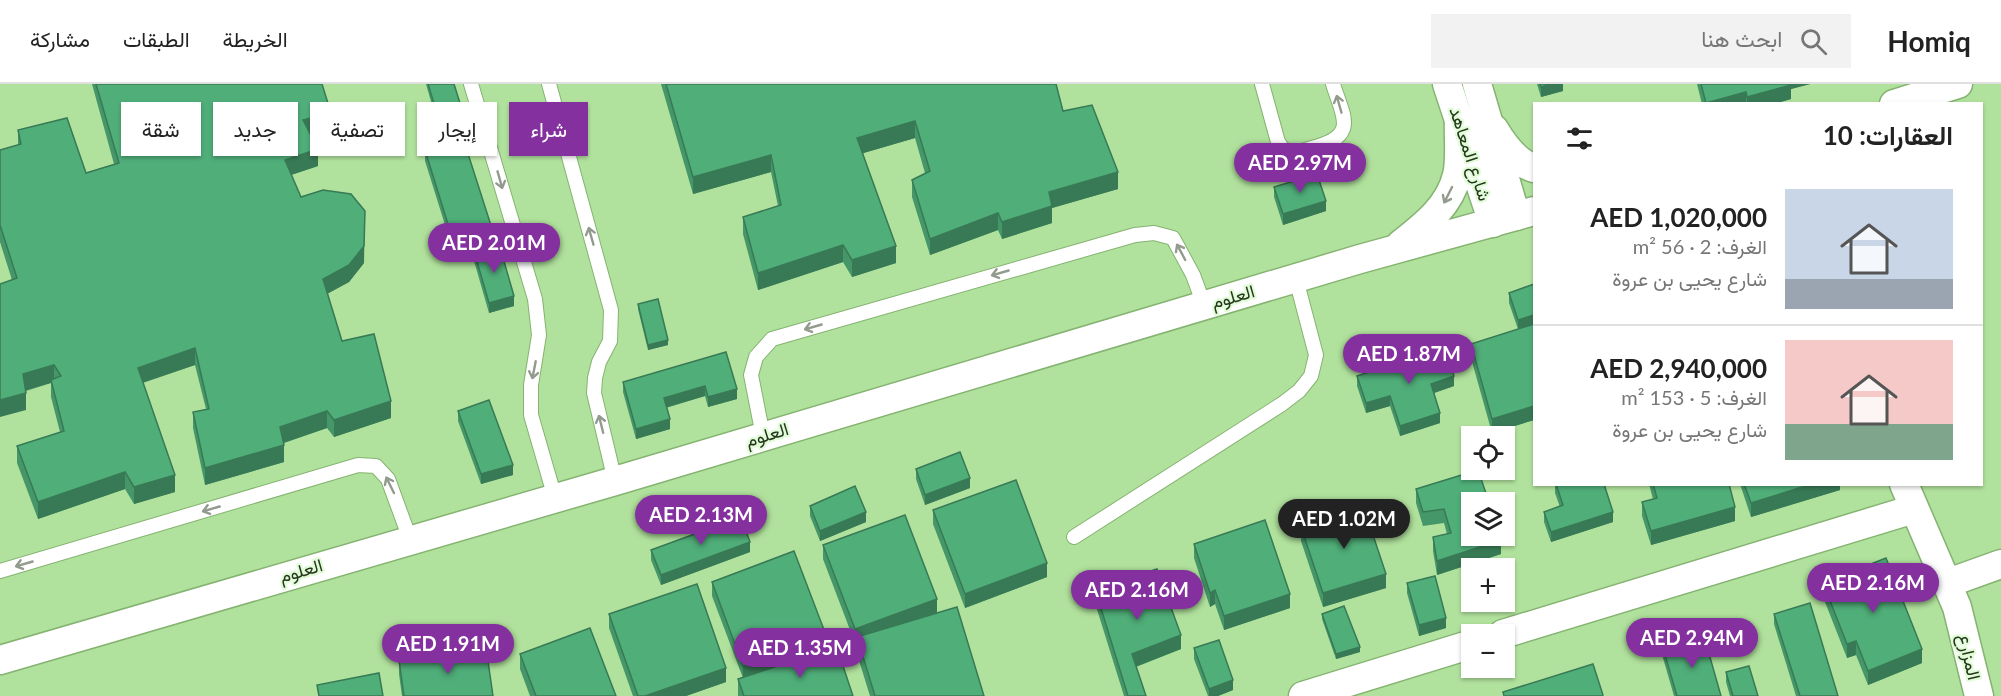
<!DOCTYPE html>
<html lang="ar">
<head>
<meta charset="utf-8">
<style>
  :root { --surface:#fff; --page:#f2f2f2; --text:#222; --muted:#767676; --line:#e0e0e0; --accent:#84319f }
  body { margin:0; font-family:Lato,Vazirmatn,sans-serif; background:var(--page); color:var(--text); direction:rtl; height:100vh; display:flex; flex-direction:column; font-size:22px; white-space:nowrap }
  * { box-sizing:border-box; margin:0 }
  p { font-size:20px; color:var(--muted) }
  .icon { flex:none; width:33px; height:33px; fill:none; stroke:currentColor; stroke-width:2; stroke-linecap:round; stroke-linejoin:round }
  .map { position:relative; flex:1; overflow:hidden; direction:ltr }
  .side { position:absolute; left:1533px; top:18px; width:450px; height:384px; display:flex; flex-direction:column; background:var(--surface); border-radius:0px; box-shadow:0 2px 4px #0004; direction:rtl }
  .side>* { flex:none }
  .banner { position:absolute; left:18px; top:18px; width:570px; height:54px; direction:rtl; display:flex; gap:12px }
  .tools { position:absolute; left:1461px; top:342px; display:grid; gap:12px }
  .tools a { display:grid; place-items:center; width:54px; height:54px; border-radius:0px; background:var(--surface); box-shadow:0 2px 4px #0004; font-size:30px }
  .price { position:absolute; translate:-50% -51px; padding:0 14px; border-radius:21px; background:var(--accent); color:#fff; font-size:20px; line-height:39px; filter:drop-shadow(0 2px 3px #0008) }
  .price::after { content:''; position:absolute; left:50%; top:36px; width:18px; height:14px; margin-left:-9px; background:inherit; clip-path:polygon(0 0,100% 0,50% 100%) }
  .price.active { background:#222; color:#fff }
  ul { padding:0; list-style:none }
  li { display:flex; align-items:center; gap:18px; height:150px; padding:0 30px }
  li+li { border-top:2px solid var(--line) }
  li span { display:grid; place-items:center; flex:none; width:168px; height:120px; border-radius:0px; color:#555 }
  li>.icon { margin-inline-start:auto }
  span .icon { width:72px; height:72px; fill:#fffc; stroke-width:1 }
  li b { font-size:26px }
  h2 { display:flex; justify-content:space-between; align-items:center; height:72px; padding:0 30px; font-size:26px }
  .chip { padding:0 21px; border-radius:0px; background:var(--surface); box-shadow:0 2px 4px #0004; font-size:21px; line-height:54px }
  .chip.active { background:var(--accent); color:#fff }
  header { display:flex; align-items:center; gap:36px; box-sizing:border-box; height:84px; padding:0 30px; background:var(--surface); border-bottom:2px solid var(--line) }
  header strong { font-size:28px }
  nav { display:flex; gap:33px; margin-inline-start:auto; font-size:21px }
  .search { width:420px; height:54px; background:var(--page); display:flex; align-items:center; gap:15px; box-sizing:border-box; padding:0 21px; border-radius:0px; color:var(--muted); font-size:22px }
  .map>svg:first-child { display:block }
</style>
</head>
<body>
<header>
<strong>Homiq</strong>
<div class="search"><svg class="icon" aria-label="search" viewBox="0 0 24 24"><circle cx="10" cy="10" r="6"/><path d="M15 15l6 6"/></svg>ابحث هنا</div>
<nav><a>الخريطة</a><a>الطبقات</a><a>مشاركة</a></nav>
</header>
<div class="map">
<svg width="2001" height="612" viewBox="0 0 2001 612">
  <rect width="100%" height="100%" fill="#b1e29d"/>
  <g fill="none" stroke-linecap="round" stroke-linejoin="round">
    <g stroke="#85b371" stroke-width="16">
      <g id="service">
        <path d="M471 0 535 215 539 251 531 301V331L555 414"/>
        <path d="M549 0 611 226 610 257 599 278 595 294 594 309 615 397"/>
        <path d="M1262 0 1278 58 1282 64 1291 69C1301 68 1310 64 1319 62 1358 50 1342 30 1333 0"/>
        <path d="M763 352 751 291 756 273 772 255 1135 151 1154 149 1173 154 1193 191 1204 221"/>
        <path d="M1074 453 1282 320 1299 307 1311 292 1316 271 1296 195"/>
        <path d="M0 487 358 381 376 382 388 395 410 455"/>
      </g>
    </g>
    <g stroke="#85b371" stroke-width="31">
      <g id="minor">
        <path d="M1447 0 1493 139"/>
        <path d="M1477 0 1516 132"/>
        <path d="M1894 20 1958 0"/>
        <path d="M1494 45C1503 60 1516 79 1534 84"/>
        <path d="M1401 160C1424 142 1450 122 1457 91 1461 77 1458 50 1459 34"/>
        <path d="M1904 400 1957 523 1979 612"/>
        <path d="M1948 499 2001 480"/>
        <path d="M1503 550 1914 425"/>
        <path d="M0 576 615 397 1360 175 1534 127"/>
        <path d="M1303 612 1472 560"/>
      </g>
    </g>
    <use href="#service" stroke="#fff" stroke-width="14"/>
    <use href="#minor" stroke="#fff" stroke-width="28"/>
  </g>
  <g fill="#459668">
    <path d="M92 0H322L331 46 311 51 318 82 291 91 301 113 364 179 349 198 327 210 342 257 391 334 334 353 327 344 284 359V378L205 401 193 344V328L206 325 195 281 143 299 175 408 134 420 125 405 38 435 17 379V362L60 348 51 313V299L26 307V326L12 196 0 158V66L18 61V46L86 89 114 80Z"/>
    <path d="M426 0H454L464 42 440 49Z"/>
    <path d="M661 0H1056L1063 27 1118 105 1052 124V139L1002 155 998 146 930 171 912 113V96L925 89 915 54 863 69 896 179 852 193 843 178 758 206 743 150V133L778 122 771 88 693 110Z"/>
    <path d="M1537 0H1563V7L1541 13Z"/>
    <path d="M1697 0H1810L1791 5V15L1774 20H1702Z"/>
    <path d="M425 66 495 161 514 222 489 229 474 177V170L456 176 425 77Z"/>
    <path d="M1274 103 1326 127 1283 141 1274 113Z"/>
    <path d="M1534 200V336L1492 349 1471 274V260L1518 245 1509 219V209Z"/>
    <path d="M638 220 668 261 648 266 638 225Z"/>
    <path d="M1357 292 1454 302 1434 309 1440 339 1400 352 1390 322 1366 329 1357 302Z"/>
    <path d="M623 298 737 305V315L708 323 705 312 666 324 670 345 636 355 623 308Z"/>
    <path d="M458 327 513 391 481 400 458 337Z"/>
    <path d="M916 385 970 404 925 421 916 395Z"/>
    <path d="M1478 386 1501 470 1437 491 1433 467V453L1447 450 1444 439 1423 442 1416 419V405Z"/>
    <path d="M1555 400H1604L1613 438 1551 458 1544 438V428L1560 423 1555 409Z"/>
    <path d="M1649 400H1729L1735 437 1651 461 1642 432V418L1653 415Z"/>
    <path d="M1740 400H1840V406L1751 433Z"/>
    <path d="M810 422 866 438 820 457 810 432Z"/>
    <path d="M933 426 1047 493 965 524 933 440Z"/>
    <path d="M1301 443 1386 504 1323 523 1301 457Z"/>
    <path d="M1194 460 1290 524 1224 546 1215 520 1210 523 1194 474Z"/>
    <path d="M823 461 937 529 930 531 984 612H870L857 570V558L855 559 823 475Z"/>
    <path d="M651 466 750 468 661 501 651 476Z"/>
    <path d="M712 498 826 565 808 572 832 582 853 612H738V595L743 594 712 512Z"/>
    <path d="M1407 499 1446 544 1419 552 1407 509Z"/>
    <path d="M1823 499 1922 579 1868 601 1856 571 1847 574 1823 513Z"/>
    <path d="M1095 505 1181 565 1136 583 1146 612H1124L1095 519Z"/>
    <path d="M609 530 726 598 686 612H633L609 544Z"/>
    <path d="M1322 530 1360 568 1336 575 1322 535Z"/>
    <path d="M1774 530 1838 612H1796L1774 540Z"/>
    <path d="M1194 564 1233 606 1218 612H1208L1194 575Z"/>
    <path d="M1663 564 1721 612H1674L1663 574Z"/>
    <path d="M520 570 616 612H530L520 585Z"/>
    <path d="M399 576 493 612H402L399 590Z"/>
    <path d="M1726 588 1758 612H1730L1726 598Z"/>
  </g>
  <g fill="#387a55">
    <path d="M1551 0H1563V7L1541 13V3Z"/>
    <path d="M1789 0H1810L1791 5V15L1774 20H1747V13Z"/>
    <path d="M1746 8V20H1706Z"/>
    <path d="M331 29V46L303 53V36Z"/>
    <path d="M464 32V42L440 49V39Z"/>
    <path d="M915 37V54L857 71V54Z"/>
    <path d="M318 65V82L285 93V76Z"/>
    <path d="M771 71V88L693 110V93Z"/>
    <path d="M1118 88V105L1052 124V139L1002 155V138L1049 108Z"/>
    <path d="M1326 117V127L1283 141V130Z"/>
    <path d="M365 127 364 179 349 198 323 212V195Z"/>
    <path d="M998 129V146L930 171V155Z"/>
    <path d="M495 154V164L474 167V170L456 176V166Z"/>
    <path d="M843 161V178L758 206V189Z"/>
    <path d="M896 162V179L852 193V176Z"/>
    <path d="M514 212V222L489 229V219Z"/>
    <path d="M1534 231V241L1518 246V236Z"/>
    <path d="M668 256V261L648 266V261Z"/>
    <path d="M195 264V281L138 300V284Z"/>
    <path d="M54 281V298L23 307V290Z"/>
    <path d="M1454 292V302L1431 310V300Z"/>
    <path d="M705 302V312L664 324V314Z"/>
    <path d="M737 305V315L708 323V313Z"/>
    <path d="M26 309V326L0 333V316Z"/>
    <path d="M1390 312V322L1366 329V319Z"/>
    <path d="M391 317V334L334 353V336Z"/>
    <path d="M1534 322V336L1492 349V335Z"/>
    <path d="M327 327V344L280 360V343Z"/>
    <path d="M1440 329V339L1400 352V342Z"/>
    <path d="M670 335V345L636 355V345Z"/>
    <path d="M284 361V378L205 401V384Z"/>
    <path d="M513 381V391L481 400V390Z"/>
    <path d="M125 388V405L38 435V418Z"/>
    <path d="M175 391V408L134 420V403Z"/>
    <path d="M970 394V404L925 421V411Z"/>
    <path d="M1812 400H1840V406L1751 433V419Z"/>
    <path d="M1735 423V437L1651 461V447Z"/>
    <path d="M866 428V438L820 457V447Z"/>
    <path d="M1613 428V438L1551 458V448Z"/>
    <path d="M1501 456V470L1437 491V477Z"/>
    <path d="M750 458V468L661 501V491Z"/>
    <path d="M1047 479V493L965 524V510Z"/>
    <path d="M1386 490V504L1323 523V509Z"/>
    <path d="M1215 506V520L1210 523V509Z"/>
    <path d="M1290 510V524L1224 546V532Z"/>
    <path d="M937 515V529L859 558 857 553V558L855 559V545Z"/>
    <path d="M1446 534V544L1419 552V541Z"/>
    <path d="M826 551V565L743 596V582Z"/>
    <path d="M1181 551V565L1132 584V570Z"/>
    <path d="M1856 557V571L1847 574V560Z"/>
    <path d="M1360 563V568L1336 575V570Z"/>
    <path d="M1922 565V579L1868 601V587Z"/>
    <path d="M726 584V598L686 612H645Z"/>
    <path d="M1233 596V606L1218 612H1209V605Z"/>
  </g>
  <g fill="#50ae79" stroke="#387a55" stroke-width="1.5">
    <path d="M96 0H322L331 29 303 36 318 65 285 76 301 113 323 106 351 110 365 127 364 162 349 181 323 195 342 257 374 250 391 317 334 336 327 327 280 343 284 361 205 384 193 328 209 325 195 264 138 284 175 391 134 403 125 388 38 418 17 362 64 347 51 296 61 292 54 281 23 290 26 309 0 316V200L17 194 0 141V66L21 60 18 46 67 34 86 89 119 79Z"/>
    <path d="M428 0H454L464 32 440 39Z"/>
    <path d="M666 0H1056L1063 27 1092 21 1118 88 1049 108 1052 122 1002 138 998 129 930 155 912 96 930 87 915 37 857 54 896 162 852 176 843 161 758 189 743 133 781 121 771 71 693 93Z"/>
    <path d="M1540 0H1551L1541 3Z"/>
    <path d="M1701 0H1791V1L1747 13 1746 8 1706 19Z"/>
    <path d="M463 54 495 154 456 166 425 66Z"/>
    <path d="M1317 90 1326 117 1283 130 1274 103Z"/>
    <path d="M499 160 514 212 489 219 474 167Z"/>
    <path d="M1534 200V231L1518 236 1509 209Z"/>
    <path d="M658 215 668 256 648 261 638 220Z"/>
    <path d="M1534 240V322L1492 335 1471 260Z"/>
    <path d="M1445 263 1454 292 1431 300 1440 329 1400 342 1390 312 1366 319 1357 292Z"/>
    <path d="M726 268 737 305 708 313 705 302 664 314 670 335 636 345 623 298Z"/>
    <path d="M489 316 513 381 481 390 458 327Z"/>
    <path d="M960 368 970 394 925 411 916 385Z"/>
    <path d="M1478 386 1489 418H1472V452H1500L1501 456 1437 477 1433 453 1451 449 1444 425 1423 428 1416 405Z"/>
    <path d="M1016 396 1047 479 965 510 933 426Z"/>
    <path d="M1556 400H1604L1613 428 1551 448 1544 428 1563 421Z"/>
    <path d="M1653 400H1729L1735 423 1651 447 1642 418 1657 414Z"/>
    <path d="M1744 400H1812L1751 419Z"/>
    <path d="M855 402 866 428 820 447 810 422Z"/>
    <path d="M1364 424 1386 490 1323 509 1301 443Z"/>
    <path d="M905 431 937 515 855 545 823 461Z"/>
    <path d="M741 433 750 458 661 491 651 466Z"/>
    <path d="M1265 436 1290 510 1224 532 1215 506 1210 509 1194 460Z"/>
    <path d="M794 467 826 551 743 582 712 498Z"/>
    <path d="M1886 474 1922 565 1868 587 1856 557 1847 560 1823 499Z"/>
    <path d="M1157 485 1181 551 1132 570 1146 612H1128L1095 505Z"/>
    <path d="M1435 492 1446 534 1419 541 1407 499Z"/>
    <path d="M697 500 726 584 645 612H638L609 530Z"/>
    <path d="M1810 519 1838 612H1800L1774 530Z"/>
    <path d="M1344 522 1360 563 1336 570 1322 530Z"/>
    <path d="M957 523 984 612H875L857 553Z"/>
    <path d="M590 544 616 612H536L520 570Z"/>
    <path d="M1704 552 1721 612H1677L1663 564Z"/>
    <path d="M1219 556 1233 596 1209 605 1194 564Z"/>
    <path d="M486 563 493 612H404L399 576Z"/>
    <path d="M826 566 832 582 842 579 853 612H744L738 595Z"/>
    <path d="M1593 580 1603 611 1602 612H1504L1503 608Z"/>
    <path d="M1749 582 1758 612H1733L1726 588Z"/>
    <path d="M379 589 383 612H319L317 601Z"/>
  </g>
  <defs><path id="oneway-shaft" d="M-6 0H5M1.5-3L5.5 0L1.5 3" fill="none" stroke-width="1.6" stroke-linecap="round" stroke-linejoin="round" transform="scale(1.5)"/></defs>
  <g stroke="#929b8e">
    <use href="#oneway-shaft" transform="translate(1339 20) rotate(-106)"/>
    <use href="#oneway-shaft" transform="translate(500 96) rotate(74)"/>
    <use href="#oneway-shaft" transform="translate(1448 111) rotate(117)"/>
    <use href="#oneway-shaft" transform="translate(591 152) rotate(-106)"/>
    <use href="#oneway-shaft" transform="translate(1181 168) rotate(-118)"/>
    <use href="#oneway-shaft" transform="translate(1000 189) rotate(164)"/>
    <use href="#oneway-shaft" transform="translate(813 243) rotate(164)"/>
    <use href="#oneway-shaft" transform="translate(534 286) rotate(101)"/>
    <use href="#oneway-shaft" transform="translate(601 340) rotate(-104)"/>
    <use href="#oneway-shaft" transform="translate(390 401) rotate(-116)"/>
    <use href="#oneway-shaft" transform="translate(211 425) rotate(164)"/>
    <use href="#oneway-shaft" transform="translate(24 480) rotate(164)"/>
  </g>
  <g text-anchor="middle" stroke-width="4.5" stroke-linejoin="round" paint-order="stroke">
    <g font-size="18" fill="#24371c" stroke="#e2fbd8">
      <text transform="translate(1470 70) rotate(72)" y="6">شارع المعاهد</text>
      <text transform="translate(1233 213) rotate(-16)" y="6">العلوم</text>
      <text transform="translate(767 351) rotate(-17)" y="6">العلوم</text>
      <text transform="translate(301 487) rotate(-16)" y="6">العلوم</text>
      <text transform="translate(1969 573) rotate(77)" y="6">المزارع</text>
    </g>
  </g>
</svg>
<div class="tools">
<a><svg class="icon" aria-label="locate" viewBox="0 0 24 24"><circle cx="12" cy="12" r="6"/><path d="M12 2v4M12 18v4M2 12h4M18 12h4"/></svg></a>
<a><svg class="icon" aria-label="layers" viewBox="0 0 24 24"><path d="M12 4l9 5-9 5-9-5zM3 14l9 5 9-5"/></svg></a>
<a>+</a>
<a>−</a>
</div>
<b class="price" style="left:1300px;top:110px">AED 2.97M</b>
<b class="price" style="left:494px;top:190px">AED 2.01M</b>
<b class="price" style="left:1409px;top:301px">AED 1.87M</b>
<b class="price" style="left:701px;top:462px">AED 2.13M</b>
<b class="price active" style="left:1344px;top:466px">AED 1.02M</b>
<b class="price" style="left:1873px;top:530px">AED 2.16M</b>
<b class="price" style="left:1137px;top:537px">AED 2.16M</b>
<b class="price" style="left:1692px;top:585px">AED 2.94M</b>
<b class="price" style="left:448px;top:591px">AED 1.91M</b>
<b class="price" style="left:800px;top:595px">AED 1.35M</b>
<div class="banner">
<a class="chip active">شراء</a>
<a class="chip">إيجار</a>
<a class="chip">تصفية</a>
<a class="chip">جديد</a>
<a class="chip">شقة</a>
</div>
<section class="side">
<h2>العقارات: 10<svg class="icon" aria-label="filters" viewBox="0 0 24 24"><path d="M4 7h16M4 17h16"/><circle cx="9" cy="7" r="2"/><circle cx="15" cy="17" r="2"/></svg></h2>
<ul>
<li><span style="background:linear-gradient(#c9d6e8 75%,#9aa5b1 0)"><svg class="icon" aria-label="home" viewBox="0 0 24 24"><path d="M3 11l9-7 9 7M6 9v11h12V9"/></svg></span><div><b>AED 1,020,000</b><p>الغرف: 2 · 56 m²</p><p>شارع يحيى بن عروة</p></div></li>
<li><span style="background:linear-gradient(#f6c9c9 70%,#7fa58c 0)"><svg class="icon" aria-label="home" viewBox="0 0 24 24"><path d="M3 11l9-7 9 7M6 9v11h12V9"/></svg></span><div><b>AED 2,940,000</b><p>الغرف: 5 · 153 m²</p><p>شارع يحيى بن عروة</p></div></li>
</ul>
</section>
</div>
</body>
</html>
